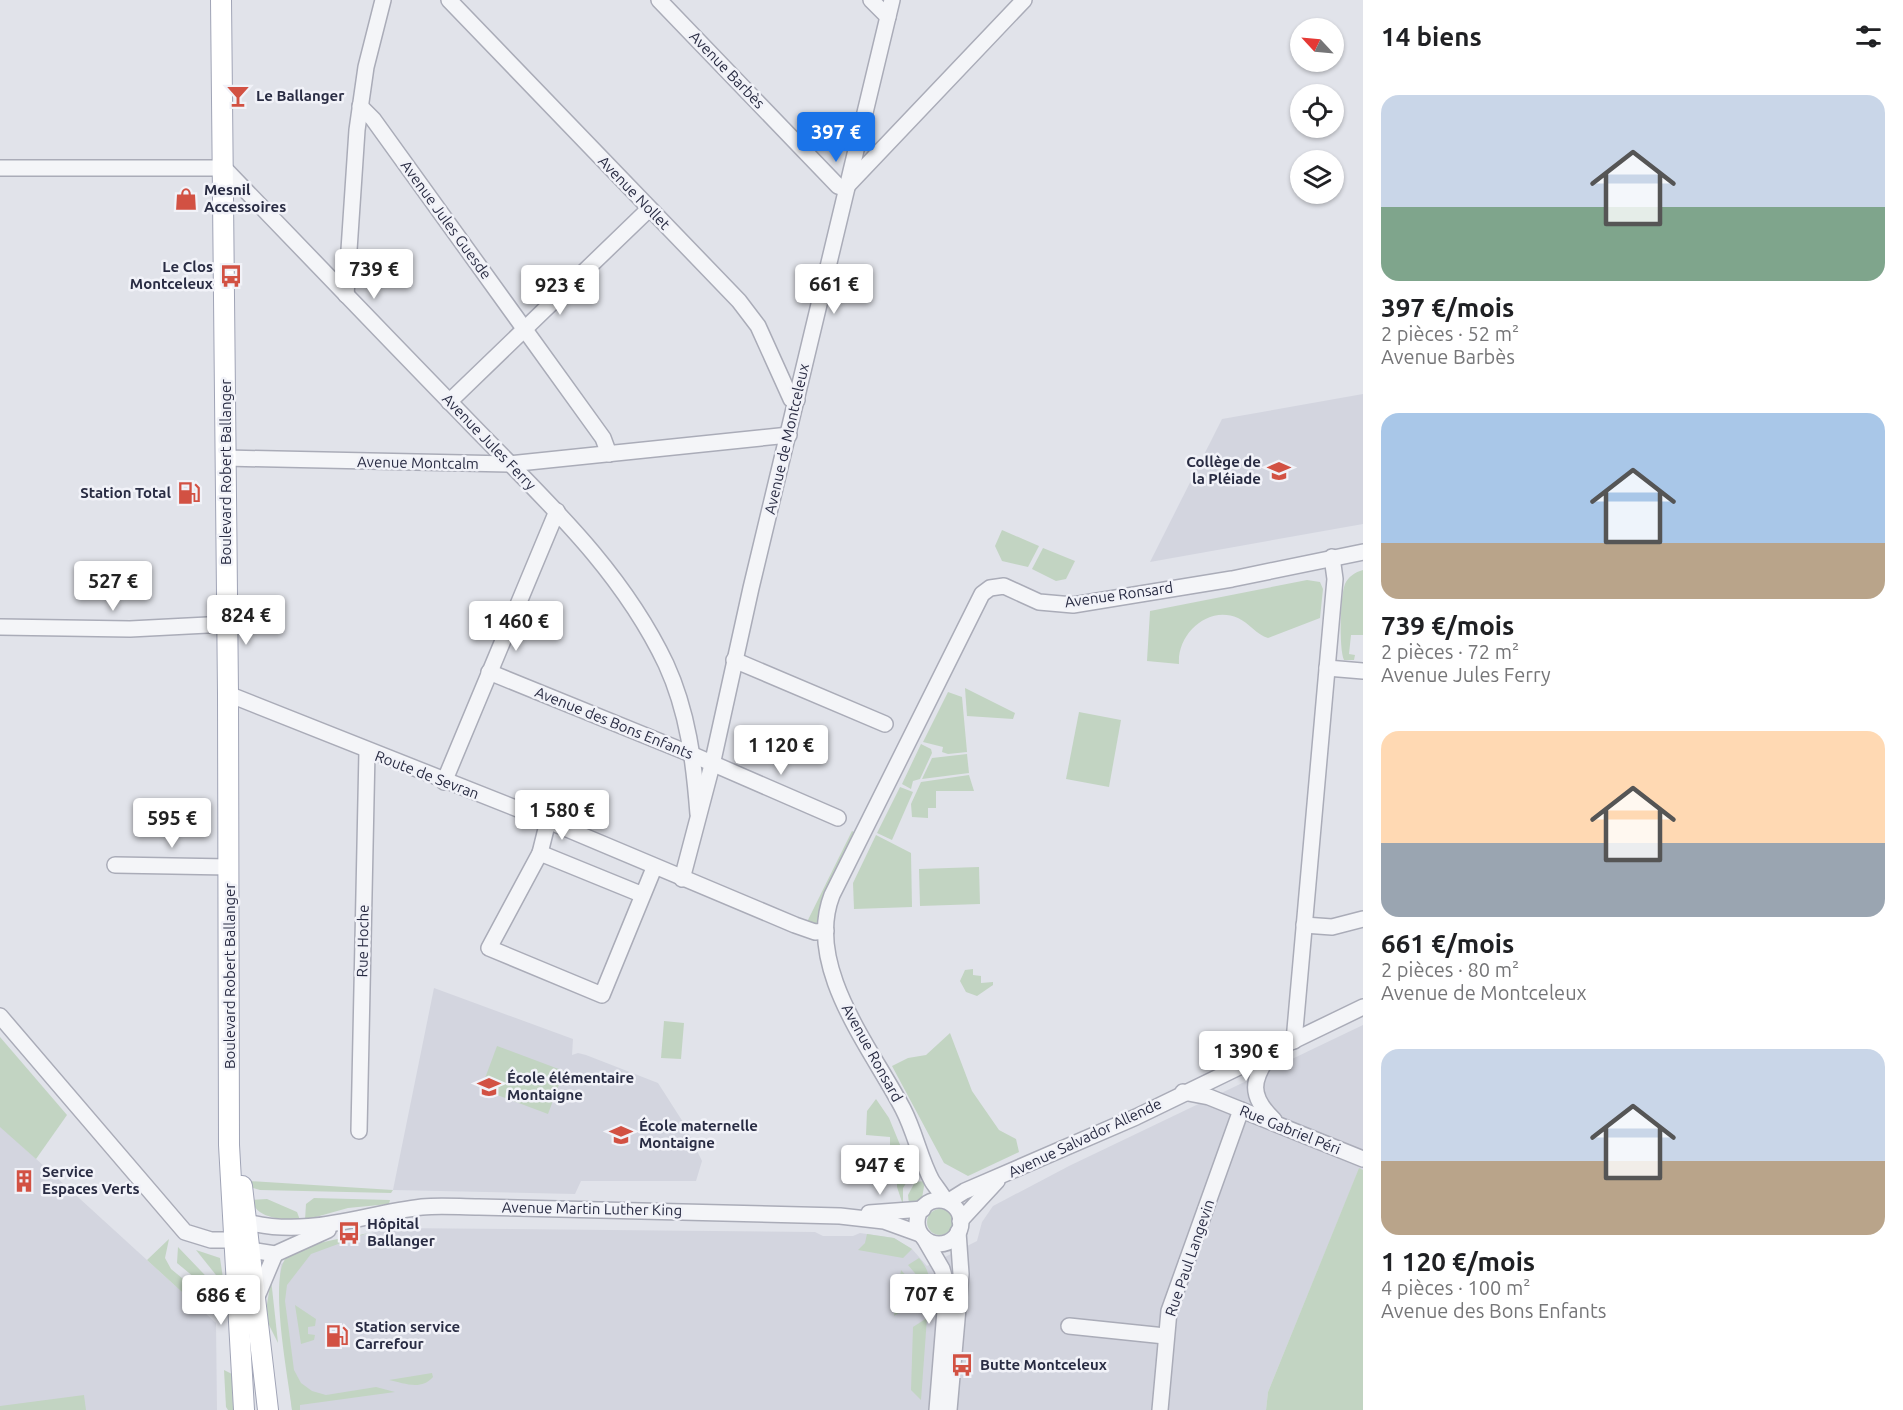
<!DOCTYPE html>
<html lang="fr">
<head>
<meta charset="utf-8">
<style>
  :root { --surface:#fff; --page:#f6f6f6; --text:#202124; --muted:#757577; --accent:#1a73e8 }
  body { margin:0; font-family:Ubuntu,sans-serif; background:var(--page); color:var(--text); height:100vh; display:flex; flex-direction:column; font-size:22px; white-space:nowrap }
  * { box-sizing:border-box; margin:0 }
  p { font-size:20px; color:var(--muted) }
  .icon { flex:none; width:33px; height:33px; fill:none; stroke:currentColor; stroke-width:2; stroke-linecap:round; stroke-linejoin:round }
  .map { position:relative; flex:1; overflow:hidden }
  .side { display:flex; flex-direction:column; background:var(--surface); width:540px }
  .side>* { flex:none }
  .needle { width:39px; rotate:296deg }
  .tools { position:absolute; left:1290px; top:18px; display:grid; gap:12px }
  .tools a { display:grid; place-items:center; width:54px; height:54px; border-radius:50%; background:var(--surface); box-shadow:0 2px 4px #0004; font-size:30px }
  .price { position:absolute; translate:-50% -51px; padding:0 14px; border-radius:6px; background:#fff; color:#222; font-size:20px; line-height:39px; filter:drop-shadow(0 2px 3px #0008) }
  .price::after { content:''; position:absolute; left:50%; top:36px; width:18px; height:14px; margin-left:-9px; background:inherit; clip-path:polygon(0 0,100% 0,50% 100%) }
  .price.active { background:var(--accent); color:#fff }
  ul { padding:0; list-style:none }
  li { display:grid; align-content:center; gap:12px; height:318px; padding:0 18px }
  li span { display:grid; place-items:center; height:186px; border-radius:18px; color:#555 }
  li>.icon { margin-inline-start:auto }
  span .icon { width:108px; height:108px; fill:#fffc; stroke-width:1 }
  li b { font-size:26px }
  h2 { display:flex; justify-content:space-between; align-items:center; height:72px; padding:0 18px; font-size:26px }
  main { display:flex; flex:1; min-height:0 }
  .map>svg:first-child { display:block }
</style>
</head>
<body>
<main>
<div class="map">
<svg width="1363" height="1410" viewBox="0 0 1363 1410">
  <rect width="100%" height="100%" fill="#e1e3ea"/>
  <g fill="#d3d5df">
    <path d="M1363 394V524L1150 562 1222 419Z"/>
    <path d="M434 988 573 1039 572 1055 578 1053 586 1055 658 1083 683 1122 702 1161 696 1181H581L575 1194 393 1190Z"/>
    <path d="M1363 1025V1170L1359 1169 1268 1392 1266 1410H292L279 1299 280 1274 281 1264 300 1250 392 1228 815 1232 823 1236H853L860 1233 894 1238 912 1249 927 1266 977 1241 982 1222 993 1206 1069 1166Z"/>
    <path d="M0 1126 216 1323 217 1410H0Z"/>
  </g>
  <g fill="#c2d4c2">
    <path d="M1002 530 1039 546 1028 567 1002 561 995 546Z"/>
    <path d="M1043 548 1075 561 1066 579 1056 581 1032 569Z"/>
    <path d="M1363 570V635H1351L1349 654 1355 655 1354 660H1344C1339 649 1340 596 1345 584 1348 577 1355 572 1363 570Z"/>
    <path d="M1307 580 1320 582 1323 589 1320 618 1268 638C1257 635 1249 623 1238 618 1208 605 1177 634 1179 664L1147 661 1150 611Z"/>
    <path d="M965 688 1015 713 1013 719 967 716Z"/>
    <path d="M948 692 962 697 967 752 948 754 942 752 943 747 923 742Z"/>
    <path d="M1079 712 1121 720 1109 787 1066 779Z"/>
    <path d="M921 744 931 749 932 753 920 779 913 781 911 789 902 784Z"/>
    <path d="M967 754 969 773 922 779 932 758Z"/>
    <path d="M969 775 974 791H936V808H928V818L912 817 911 804 921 782Z"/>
    <path d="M900 787 913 792 892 840 877 833Z"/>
    <path d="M852 831 856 833 819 922 814 925 806 924Z"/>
    <path d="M876 835 911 853 912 907 854 909 853 883Z"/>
    <path d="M979 867 980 904 920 906 919 869Z"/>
    <path d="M973 969V975L981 976V983L993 982V985L977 996 966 992 960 981 965 970Z"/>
    <path d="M664 1021 684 1023 681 1059 661 1058Z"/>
    <path d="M950 1033 972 1091 999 1130 1016 1139 1019 1152 968 1176 944 1163 892 1066 908 1058 926 1055Z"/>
    <path d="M0 1037 67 1115 36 1159 0 1127Z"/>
    <path d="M497 1046 564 1071 548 1114 481 1089Z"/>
    <path d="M876 1099 889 1118 912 1174 903 1188V1205L897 1187 898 1149 890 1148V1137L866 1135 867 1111Z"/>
    <path d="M1359 1168 1363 1170V1410H1266L1268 1392Z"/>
    <path d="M249 1181 393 1190 391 1193 260 1190 253 1188Z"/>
    <path d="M925 1181 922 1198 909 1204 908 1195 915 1182Z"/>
    <path d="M314 1198 390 1200 389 1204 348 1208 305 1220 306 1204Z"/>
    <path d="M267 1199 297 1212 300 1220C284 1219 256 1220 252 1200Z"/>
    <circle cx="940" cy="1222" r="13"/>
    <path d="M368 1233 311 1254 287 1285 285 1301 294 1370 301 1383 312 1391 326 1395 376 1387 395 1392 300 1405V1410H292C289 1382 267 1272 288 1256 305 1243 346 1238 368 1233Z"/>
    <path d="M867 1234 894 1238 912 1249 903 1258 858 1250 865 1243Z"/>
    <path d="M169 1239 165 1258 171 1269 204 1296 205 1313 147 1260Z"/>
    <path d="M178 1247 223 1294 219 1315 216 1319 212 1292 177 1263Z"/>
    <path d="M196 1250 220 1258 224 1285Z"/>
    <path d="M919 1258C928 1269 931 1278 930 1291L908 1265Z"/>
    <path d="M901 1270 924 1296 894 1316Z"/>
    <path d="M271 1279 278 1343 265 1317Z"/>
    <path d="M295 1305 316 1319 315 1326 308 1327V1334L315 1335 314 1340 301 1344Z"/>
    <path d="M927 1318 921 1400 911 1390 913 1327Z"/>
    <path d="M224 1370 232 1374 233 1410H228L226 1407Z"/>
    <path d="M432 1373 433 1377C421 1391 404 1383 389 1380Z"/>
    <path d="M84 1395 86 1410H0V1406Z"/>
  </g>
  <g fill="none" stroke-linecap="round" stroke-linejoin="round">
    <g stroke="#aaacb8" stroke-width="18">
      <g id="minor">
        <path d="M449 0 739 301 758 326 791 399 797 400"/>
        <path d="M659 0 838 186 846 189"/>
        <path d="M871 0 888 17"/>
        <path d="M360 106 373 119 603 438 609 454"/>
        <path d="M0 168H224C307 255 390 340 473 426 545 500 621 569 666 664 688 712 694 762 698 814"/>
        <path d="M849 184 1024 0"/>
        <path d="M346 295 357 130 366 67 383 0"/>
        <path d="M449 402 649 209"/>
        <path d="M225 458 509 464 789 435"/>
        <path d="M0 627 130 629 227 624"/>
        <path d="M734 660 885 724"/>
        <path d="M1327 668 1363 671"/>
        <path d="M489 672 693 755 838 818"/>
        <path d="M228 694 548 821 795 925 815 932 826 931"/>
        <path d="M444 782 557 511"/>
        <path d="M540 853 548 821"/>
        <path d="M115 865 229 867"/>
        <path d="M682 879 712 765 751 588 892 0"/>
        <path d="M643 895 540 853 489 948 602 995 654 868"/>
        <path d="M1304 925 1332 927 1363 919"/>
        <path d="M0 1016 185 1232 211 1240H235"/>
        <path d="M1294 1041 1335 579 1332 557"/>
        <path d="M1271 1053C1251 1080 1249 1096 1274 1120"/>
        <path d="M1183 1092 1209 1097 1363 1159"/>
        <path d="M359 1131 367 751"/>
        <path d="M945 1200C941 1193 936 1187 932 1181 920 1159 915 1132 903 1109 872 1049 804 967 832 895L982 594 990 588 1004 586 1039 602 1073 605 1232 579 1363 552"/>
        <circle cx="939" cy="1222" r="22"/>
        <path d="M949 1201 965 1191 1136 1117 1363 1007"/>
        <path d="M869 1213 923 1209"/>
        <path d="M960 1221 997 1181"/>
        <path d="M242 1229 247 1222C309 1238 362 1214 422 1207 441 1205 460 1207 479 1207L840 1216 884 1221 920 1234"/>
        <path d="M924 1238 942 1269 947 1286 937 1410"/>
        <path d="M242 1245 251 1250 275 1254 328 1230"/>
        <path d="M256 1299 275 1254"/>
        <path d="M1069 1326 1165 1336"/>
        <path d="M949 1410 961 1274 958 1232"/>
        <path d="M1160 1410 1169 1311 1241 1110"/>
      </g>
    </g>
    <g stroke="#a0a4b6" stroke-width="22">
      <g id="major">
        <path d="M221 0 228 694 229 1145 244 1410"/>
        <path d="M242 1186 268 1410"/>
      </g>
    </g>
    <use href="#minor" stroke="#f4f5f8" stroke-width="15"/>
    <use href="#major" stroke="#fff" stroke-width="20"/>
  </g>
  <defs>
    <g id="bar-bare" transform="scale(1.8)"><path d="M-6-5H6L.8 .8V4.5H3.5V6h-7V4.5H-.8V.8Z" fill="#d25143" stroke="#f1f2f8" stroke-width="2.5" paint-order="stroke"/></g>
    <g id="shop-bare" transform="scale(1.8)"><path d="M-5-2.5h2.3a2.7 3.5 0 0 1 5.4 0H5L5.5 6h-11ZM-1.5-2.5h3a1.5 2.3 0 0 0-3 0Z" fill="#d25143" stroke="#f1f2f8" stroke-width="2.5" paint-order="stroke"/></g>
    <g id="bus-bare" transform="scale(1.8)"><path d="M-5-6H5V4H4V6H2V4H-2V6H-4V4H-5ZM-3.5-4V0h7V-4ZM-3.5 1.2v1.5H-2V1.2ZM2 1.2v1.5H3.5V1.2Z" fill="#d25143" stroke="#f1f2f8" stroke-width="2.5" paint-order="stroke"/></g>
    <g id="school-bare" transform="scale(1.8)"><path d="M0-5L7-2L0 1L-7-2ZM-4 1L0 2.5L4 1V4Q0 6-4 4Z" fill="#d25143" stroke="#f1f2f8" stroke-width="2.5" paint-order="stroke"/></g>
    <g id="fuel-bare" transform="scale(1.8)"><path d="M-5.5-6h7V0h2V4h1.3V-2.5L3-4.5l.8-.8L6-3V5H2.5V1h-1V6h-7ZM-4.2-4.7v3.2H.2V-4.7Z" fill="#d25143" stroke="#f1f2f8" stroke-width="2.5" paint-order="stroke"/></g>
    <g id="building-bare" transform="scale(1.8)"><path d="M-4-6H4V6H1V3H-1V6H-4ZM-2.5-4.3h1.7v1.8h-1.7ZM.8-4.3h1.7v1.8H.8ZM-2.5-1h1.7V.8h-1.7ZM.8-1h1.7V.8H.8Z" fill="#d25143" stroke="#f1f2f8" stroke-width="2.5" paint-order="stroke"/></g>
  </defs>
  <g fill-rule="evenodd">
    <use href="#bar-bare" x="238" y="96"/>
    <use href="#shop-bare" x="186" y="199"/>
    <use href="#bus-bare" x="231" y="276"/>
    <use href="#school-bare" x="1279" y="471"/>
    <use href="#fuel-bare" x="189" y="493"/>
    <use href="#school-bare" x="489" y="1087"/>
    <use href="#school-bare" x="621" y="1135"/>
    <use href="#building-bare" x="24" y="1181"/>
    <use href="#bus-bare" x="349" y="1233"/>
    <use href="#fuel-bare" x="337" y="1336"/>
    <use href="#bus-bare" x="962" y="1365"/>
  </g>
  <g text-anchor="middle" stroke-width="5" stroke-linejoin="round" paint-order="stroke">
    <g font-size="15" fill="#292c43" stroke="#f1f2f8">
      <text transform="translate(727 70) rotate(46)" y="5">Avenue Barbès</text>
      <text transform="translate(634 193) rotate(46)" y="5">Avenue Nollet</text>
      <text transform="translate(446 220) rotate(54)" y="5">Avenue Jules Guesde</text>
      <text transform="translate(787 439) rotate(-77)" y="5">Avenue de Montceleux</text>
      <text transform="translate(489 442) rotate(46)" y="5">Avenue Jules Ferry</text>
      <text transform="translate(418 463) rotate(1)" y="5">Avenue Montcalm</text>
      <text transform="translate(226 472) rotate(-90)" y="5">Boulevard Robert Ballanger</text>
      <text transform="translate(1119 595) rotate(-8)" y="5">Avenue Ronsard</text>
      <text transform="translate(614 723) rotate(22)" y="5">Avenue des Bons Enfants</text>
      <text transform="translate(427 775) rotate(21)" y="5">Route de Sevran</text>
      <text transform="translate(363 941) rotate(-89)" y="5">Rue Hoche</text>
      <text transform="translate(230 976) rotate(-90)" y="5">Boulevard Robert Ballanger</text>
      <text transform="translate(872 1053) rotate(61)" y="5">Avenue Ronsard</text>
      <text transform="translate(1290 1130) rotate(22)" y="5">Rue Gabriel Péri</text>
      <text transform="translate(1085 1138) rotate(-25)" y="5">Avenue Salvador Allende</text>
      <text transform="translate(592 1209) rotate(1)" y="5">Avenue Martin Luther King</text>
      <text transform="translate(1190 1258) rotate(-71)" y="5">Rue Paul Langevin</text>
    </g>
    <g font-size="15" font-weight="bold" fill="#292c43" stroke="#f1f2f8" text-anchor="start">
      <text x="256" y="101">Le Ballanger</text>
      <text x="204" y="195">Mesnil<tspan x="204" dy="17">Accessoires</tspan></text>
      <text x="213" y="272" text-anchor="end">Le Clos<tspan x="213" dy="17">Montceleux</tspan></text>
      <text x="1261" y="467" text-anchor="end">Collège de<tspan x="1261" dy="17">la Pléiade</tspan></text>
      <text x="171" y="498" text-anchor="end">Station Total</text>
      <text x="507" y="1083">École élémentaire<tspan x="507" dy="17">Montaigne</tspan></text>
      <text x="639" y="1131">École maternelle<tspan x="639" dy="17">Montaigne</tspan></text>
      <text x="42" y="1177">Service<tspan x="42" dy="17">Espaces Verts</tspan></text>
      <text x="367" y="1229">Hôpital<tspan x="367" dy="17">Ballanger</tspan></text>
      <text x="355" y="1332">Station service<tspan x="355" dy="17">Carrefour</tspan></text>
      <text x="980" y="1370">Butte Montceleux</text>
    </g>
  </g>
</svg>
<div class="tools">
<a><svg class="needle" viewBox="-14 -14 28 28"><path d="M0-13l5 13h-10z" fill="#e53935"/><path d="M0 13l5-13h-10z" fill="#757577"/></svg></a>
<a><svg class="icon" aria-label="locate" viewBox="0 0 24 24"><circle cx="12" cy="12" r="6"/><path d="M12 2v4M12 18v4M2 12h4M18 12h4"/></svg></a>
<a><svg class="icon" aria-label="layers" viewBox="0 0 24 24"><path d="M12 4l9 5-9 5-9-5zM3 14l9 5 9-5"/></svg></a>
</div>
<b class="price active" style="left:836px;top:163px">397 €</b>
<b class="price" style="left:374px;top:300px">739 €</b>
<b class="price" style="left:834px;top:315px">661 €</b>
<b class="price" style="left:560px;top:316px">923 €</b>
<b class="price" style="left:113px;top:612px">527 €</b>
<b class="price" style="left:246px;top:646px">824 €</b>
<b class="price" style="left:516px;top:652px">1 460 €</b>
<b class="price" style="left:781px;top:776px">1 120 €</b>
<b class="price" style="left:562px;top:841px">1 580 €</b>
<b class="price" style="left:172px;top:849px">595 €</b>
<b class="price" style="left:1246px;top:1082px">1 390 €</b>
<b class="price" style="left:880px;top:1196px">947 €</b>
<b class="price" style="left:929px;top:1325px">707 €</b>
<b class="price" style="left:221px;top:1326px">686 €</b>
</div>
<section class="side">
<h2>14 biens<svg class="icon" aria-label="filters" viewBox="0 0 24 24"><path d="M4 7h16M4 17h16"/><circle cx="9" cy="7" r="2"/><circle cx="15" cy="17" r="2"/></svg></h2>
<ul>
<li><span style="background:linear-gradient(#c9d6e8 60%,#7fa58c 0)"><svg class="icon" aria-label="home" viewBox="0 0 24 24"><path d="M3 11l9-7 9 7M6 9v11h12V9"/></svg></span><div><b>397 €/mois</b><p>2 pièces · 52 m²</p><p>Avenue Barbès</p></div></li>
<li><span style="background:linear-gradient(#a9c7e8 70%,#b9a48a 0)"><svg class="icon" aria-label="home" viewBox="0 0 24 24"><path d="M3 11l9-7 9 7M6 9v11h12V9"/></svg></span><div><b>739 €/mois</b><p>2 pièces · 72 m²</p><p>Avenue Jules Ferry</p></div></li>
<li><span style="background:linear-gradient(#ffd9b3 60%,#9aa5b1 0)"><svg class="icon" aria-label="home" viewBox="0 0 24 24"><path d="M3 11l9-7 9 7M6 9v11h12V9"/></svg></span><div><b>661 €/mois</b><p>2 pièces · 80 m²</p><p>Avenue de Montceleux</p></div></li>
<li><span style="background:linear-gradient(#c9d6e8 60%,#b9a48a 0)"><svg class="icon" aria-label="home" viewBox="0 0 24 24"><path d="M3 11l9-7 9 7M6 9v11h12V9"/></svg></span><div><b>1 120 €/mois</b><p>4 pièces · 100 m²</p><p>Avenue des Bons Enfants</p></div></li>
</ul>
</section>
</main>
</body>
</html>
